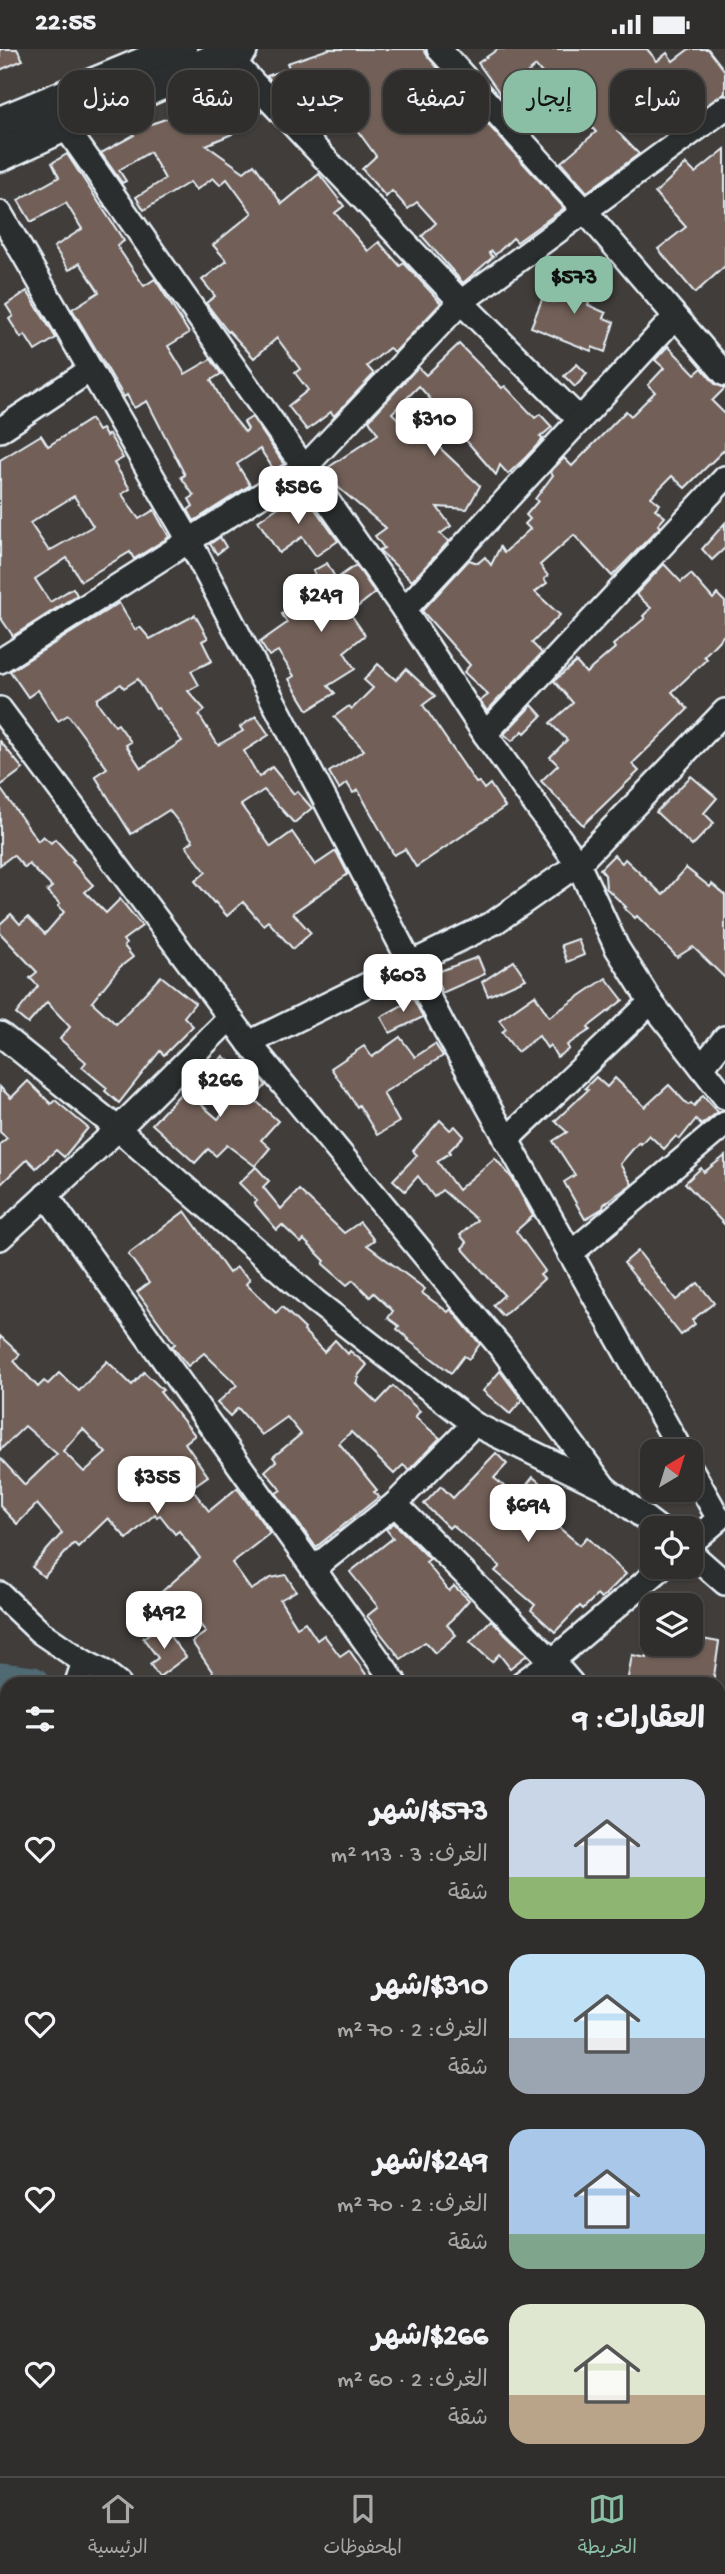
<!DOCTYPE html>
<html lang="ar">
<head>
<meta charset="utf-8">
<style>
  :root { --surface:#302e2c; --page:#3c3a38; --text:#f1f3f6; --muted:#a8a8a9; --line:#4b4a48; --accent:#8abfa5 }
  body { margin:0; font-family:"Gochi Hand","Playpen Sans Arabic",sans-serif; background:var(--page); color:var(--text); direction:rtl; height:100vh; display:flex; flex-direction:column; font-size:26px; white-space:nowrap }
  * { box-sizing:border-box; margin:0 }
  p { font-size:23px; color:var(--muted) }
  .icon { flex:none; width:38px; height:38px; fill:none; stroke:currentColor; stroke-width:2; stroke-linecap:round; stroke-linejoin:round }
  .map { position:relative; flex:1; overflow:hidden; direction:ltr }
  .drawer { position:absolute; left:0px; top:1628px; width:726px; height:800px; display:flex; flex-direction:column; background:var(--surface); border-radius:21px 21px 0 0; box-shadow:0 2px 5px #0004,0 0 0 2px var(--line); direction:rtl }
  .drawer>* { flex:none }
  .top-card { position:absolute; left:21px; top:21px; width:684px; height:63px; direction:rtl; display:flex; gap:14px }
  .needle { width:46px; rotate:38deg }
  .controls { position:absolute; left:640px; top:1390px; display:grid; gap:14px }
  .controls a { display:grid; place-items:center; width:63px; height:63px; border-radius:14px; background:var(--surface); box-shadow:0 2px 5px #0004,0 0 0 2px var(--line); font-size:35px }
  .price { position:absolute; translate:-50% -60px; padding:0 16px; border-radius:14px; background:#fff; color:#222; font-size:23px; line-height:46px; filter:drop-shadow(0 2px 4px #0008) }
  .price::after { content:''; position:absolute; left:50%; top:42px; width:21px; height:16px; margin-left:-10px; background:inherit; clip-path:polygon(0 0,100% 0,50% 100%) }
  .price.current { background:var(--accent); color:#111 }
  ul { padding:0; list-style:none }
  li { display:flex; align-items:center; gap:21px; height:175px; padding:0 21px }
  li span { display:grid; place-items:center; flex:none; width:196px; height:140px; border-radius:21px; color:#555 }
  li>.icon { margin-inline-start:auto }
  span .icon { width:84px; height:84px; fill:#fffc; stroke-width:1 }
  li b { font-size:30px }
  h2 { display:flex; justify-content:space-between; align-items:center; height:84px; padding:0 21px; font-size:30px }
  .pill { padding:0 24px; border-radius:21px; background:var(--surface); box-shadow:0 2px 5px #0004,0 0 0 2px var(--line); font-size:24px; line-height:63px }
  .pill.current { background:var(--accent); color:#111 }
  .status { display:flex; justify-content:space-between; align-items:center; height:49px; padding:0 35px; background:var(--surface); direction:ltr }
  .status svg { height:19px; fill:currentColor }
  .dock { display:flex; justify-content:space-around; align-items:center; height:98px; border-top:2px solid var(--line); background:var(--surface); font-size:19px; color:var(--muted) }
  .dock a { display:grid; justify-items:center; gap:4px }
  .dock .current { color:var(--accent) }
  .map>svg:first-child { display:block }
</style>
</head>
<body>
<div class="status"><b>22:55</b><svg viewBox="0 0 49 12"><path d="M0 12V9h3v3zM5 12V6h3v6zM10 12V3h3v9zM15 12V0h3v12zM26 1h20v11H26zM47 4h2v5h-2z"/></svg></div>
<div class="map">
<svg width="725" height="2427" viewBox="0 0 725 2427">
  <rect width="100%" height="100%" fill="#403d3b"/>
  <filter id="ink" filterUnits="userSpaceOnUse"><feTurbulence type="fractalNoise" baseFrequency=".0143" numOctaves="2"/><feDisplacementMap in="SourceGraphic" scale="14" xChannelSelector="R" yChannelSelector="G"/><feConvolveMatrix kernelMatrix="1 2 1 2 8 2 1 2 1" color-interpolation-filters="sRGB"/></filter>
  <g filter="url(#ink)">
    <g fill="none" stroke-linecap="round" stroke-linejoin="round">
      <g stroke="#4f6b73" stroke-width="33">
        <path d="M0 1630 33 1634"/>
        <path d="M719 2231 725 2236"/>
      </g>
    </g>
    <g fill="#726159" stroke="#e8f1f8" stroke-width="2" fill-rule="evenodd">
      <path d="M0 0H17L23 11 0 21Z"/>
      <path d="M329 0H423L429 9 462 47 456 52 476 76 483 70 564 159 517 193 513 189 495 206 492 202 489 204 493 208 463 234 422 187 436 174 417 153 408 160 392 142 386 148 362 120 376 107 338 55 325 65 319 55 306 69 293 55 321 27 281 43 267 27 289 19 287 14Z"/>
      <path d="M498 0H647L657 12 667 4 673 12 689 0H708L725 22V44L688 69 669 46 652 62 646 55 617 82 639 105 587 143 561 113 596 83 582 68 586 65 563 40 560 43 552 32 550 34 536 17 514 35 519 42 506 53 478 14Z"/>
      <path d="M239 39 254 54 242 59 228 43Z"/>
      <path d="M204 47 232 85 206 96 244 123 254 115 282 155 319 125 344 157 335 164 368 202 379 193 400 217 404 214 441 254 395 303 389 299 367 317 374 325 334 367 331 363 307 381 288 357 308 341 295 324 300 320 277 289 254 309 229 282 228 283 206 254 215 247 202 231 227 212 213 196 252 164 227 130 220 136 213 129 196 141 190 133 144 161 136 148 165 130 150 103 119 121 126 132 122 134 101 104 134 86 129 77 141 71 145 77 192 61 189 53Z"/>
      <path d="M725 100V217L695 244 658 200 686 178 655 144 686 115 695 124Z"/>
      <path d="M67 105 124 192 117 197 144 237 155 230 189 284 168 297 185 325 211 310 221 325 211 331 227 361 245 383 248 380 244 373 252 368 284 415 274 421 260 400 237 415 250 436 194 472 188 461 193 457 189 450 194 447 181 428 185 426 147 352 134 359 127 346 124 348 72 260 99 243 80 214 69 221 54 198 82 180 66 154 31 173 18 151 59 128 52 114Z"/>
      <path d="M565 224 595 236 588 256 606 264 604 269 614 273 605 303 592 298 591 302 531 278 543 248 554 253Z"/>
      <path d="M27 242 56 289 35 302 25 286 21 289 9 270 13 267 6 256Z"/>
      <path d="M459 295 502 339 505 337 535 369 540 365 552 378 540 388 543 390 524 410 508 425 500 416 496 426 419 337 392 364 416 388 422 382 480 437 467 460 437 458 451 477 440 485 449 492 412 532 379 501 384 499 375 487 386 479 340 440 323 422 378 385 369 371 418 318 426 326Z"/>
      <path d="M668 297 695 325 702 319 715 335 725 339 712 352 725 365V400L685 439 672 427 651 448 660 455 655 460 665 468 658 476 660 478 612 527 574 486 540 516 548 527 544 530 547 534 535 543 560 566 532 594 542 604 487 662 480 652 488 646 464 623 470 616 422 562 469 511 478 514 485 508 491 516 500 498 504 504 530 480 525 475 530 470 526 466 538 452 535 450 553 426 550 423 564 409 572 417 626 362 631 367 655 343 648 336 664 319 655 311Z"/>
      <path d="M577 315 587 325 575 338 564 327Z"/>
      <path d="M91 370 98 382 102 380 106 387 109 385 123 409 114 414 130 440 122 445 131 459 139 470 154 461 169 488 134 510 130 503 81 532 67 509 35 530 50 553 73 539 77 546 13 587 0 568V411L41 386 48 397ZM74 447 93 477 49 502 30 474Z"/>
      <path d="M302 442 338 492 316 507 302 488 279 504 258 472Z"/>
      <path d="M725 474V499L712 511 702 500Z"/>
      <path d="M220 488 226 498 217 505 210 495Z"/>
      <path d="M327 514 336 530 356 516 375 544 350 564 365 586 344 603 355 620 328 637 335 644 308 661 289 630 294 627 278 602 269 607 260 593 287 574 282 565 322 538 313 522Z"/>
      <path d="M664 515 681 533 691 525 713 550 717 545 725 553V585L704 607 707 610 672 643 688 660 632 715 639 722 583 776 541 732 558 716 550 708 567 691 550 674 573 654 554 632 576 613 586 624 615 599 613 596 645 569 643 567 651 559 636 545Z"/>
      <path d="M119 554 135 581 140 578 150 590 195 566 208 589 202 592 212 612 191 622 199 636 188 642 205 661 199 666 218 696 243 682 240 678 256 667 269 686 244 702 259 728 272 718 294 745 297 742 312 759 294 774 264 741 241 756 271 798 292 783 315 816 336 802 348 825 293 864 311 884 293 900 268 872 263 876 243 853 227 867 215 853 214 854 195 832 206 823 186 797 193 792 169 761 131 785 95 727 107 719 68 666 58 672 38 641 28 648 10 622ZM138 630 156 660 158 659 182 692 141 719 126 696 131 693 118 675 115 677 97 653V650L121 635 124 639Z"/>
      <path d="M378 615 396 631 406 620 435 647 423 656 476 734 479 733 484 740 490 735 505 758 416 818 405 800 394 806 358 741 353 744 347 734 339 740 329 723 364 701 334 668 349 657 352 660 373 639 364 631Z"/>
      <path d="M532 656 542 667 525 684 523 682 512 692 504 685Z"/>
      <path d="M0 692 23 720 0 737Z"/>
      <path d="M691 727 717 749 704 764 714 774 692 797 656 763Z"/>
      <path d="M0 739 38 792 43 787 51 794 55 790 74 811 72 813 93 836 85 843 106 864 120 850 142 877 123 891 126 895 124 897 133 908 120 918 92 953 116 975 161 927 195 954 184 968 193 977 164 1006 160 1002 119 1054 105 1042 107 1039 82 1018 86 1013 60 990 70 978 47 953 28 975 16 965 38 937 30 929 37 923 0 884V875L11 865 20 875 28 868 45 885 64 863 58 857 60 855 47 842 52 838 29 815 25 819 13 806 0 816Z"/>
      <path d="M614 806 622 814 625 810 663 846 686 819 710 838 712 835 725 846V929L693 898 677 908 637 867 635 869 624 859 626 858 606 839 605 826 600 820Z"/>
      <path d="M578 890 584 906 567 913 561 896Z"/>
      <path d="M478 908 485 925 442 944 434 924Z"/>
      <path d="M514 912 526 930 488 947 482 933Z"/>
      <path d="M606 929 623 951 588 978 590 981 567 996 569 1000 557 1008 550 996 547 999 539 987 517 1003 502 983 506 980 499 971 535 946 549 968Z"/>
      <path d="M409 942 423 968 390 984 381 968 404 955 399 946Z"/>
      <path d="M400 988 415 1008 435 995 443 1007 383 1044 399 1073 377 1086 359 1056 357 1058 331 1019 364 997 372 1008Z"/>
      <path d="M223 1007 252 1031 257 1026 266 1036 254 1050 278 1072 261 1091 270 1099 255 1117 227 1096 216 1107 208 1100 195 1114 152 1075 184 1041 218 1070 238 1048 209 1024Z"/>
      <path d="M596 1028 607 1038 615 1029 645 1058 669 1036 688 1056 691 1054 694 1057 703 1046 718 1063 701 1076 696 1070 680 1090 676 1087 664 1100 649 1086 641 1095 639 1093 620 1115 632 1135 604 1155 603 1159 585 1170 564 1133 575 1126 553 1092 567 1083 555 1072 588 1041 585 1039Z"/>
      <path d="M28 1032 51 1055 55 1051 88 1079 64 1108 56 1101 36 1119 27 1110 0 1136V1095L7 1089 0 1083V1038L11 1049Z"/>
      <path d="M440 1071 450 1081 455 1077 464 1087 449 1102 450 1104 437 1112 458 1141 495 1109 512 1129 533 1167 516 1182 545 1222 540 1226 544 1230 503 1267 493 1256 504 1246 462 1199 467 1194 460 1186 477 1171 442 1141 434 1148 418 1127 405 1142 393 1131 417 1106 413 1102Z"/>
      <path d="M725 1107V1176L685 1134 701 1119 704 1123Z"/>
      <path d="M256 1118 269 1132 263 1138 281 1160 299 1141 344 1184 360 1173 374 1191 367 1196 425 1240 422 1244 448 1263 451 1260 480 1295 469 1310 464 1307 451 1324 408 1291 409 1290 397 1280 399 1277 388 1269 393 1262 374 1244 370 1248 353 1231 347 1236 323 1215 325 1212 304 1191 301 1194 282 1176 277 1181 254 1154 257 1152 239 1134Z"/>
      <path d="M185 1162 229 1224 236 1218 250 1230 246 1235 276 1264 282 1258 305 1280 304 1282 324 1303 335 1291 348 1305 350 1302 367 1316 357 1328 359 1329 356 1334 377 1354 393 1337 420 1362 415 1368 440 1389 409 1421 403 1416 394 1425 351 1383 339 1394 377 1441 374 1443 379 1448 316 1498 276 1444 281 1441 265 1422 276 1412 273 1408 301 1385 287 1368 262 1386 238 1359 230 1367 217 1354 237 1336 204 1304 188 1317 172 1297 175 1295 137 1243 149 1234 128 1205Z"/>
      <path d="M638 1202 676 1251 698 1234 714 1254 692 1271 695 1275 681 1286 624 1214Z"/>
      <path d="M0 1287 20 1305 14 1312 38 1338 44 1332 48 1335 59 1324 79 1342 107 1312 132 1336 144 1323 163 1341 160 1343 195 1386 185 1394 208 1427 191 1439 209 1462 237 1439 270 1484 232 1514 251 1541 271 1529 286 1526 296 1542 280 1551 297 1578 305 1573 317 1591 324 1586 340 1607 349 1601 372 1634H231L225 1626 218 1631 192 1593 206 1583 183 1554 165 1570 150 1553 200 1509 179 1482 175 1485 160 1466 157 1468 155 1465 127 1490 108 1469 78 1498 74 1494 44 1528 32 1518 62 1484 37 1455 17 1475 0 1457V1409L25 1436 57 1405 25 1377 0 1401ZM83 1380 106 1404 84 1423 63 1402Z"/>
      <path d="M500 1322 522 1351 510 1365 483 1342Z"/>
      <path d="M496 1404 507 1415 494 1429 517 1448 533 1428 554 1446 540 1463 580 1496 587 1488 626 1525 601 1550 597 1546 583 1560 580 1557 555 1583 531 1561 535 1556 495 1522 500 1517 452 1476 449 1479 424 1455 441 1437 453 1449Z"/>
      <path d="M394 1474 430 1510 426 1513 449 1542 454 1537 469 1551 447 1576 456 1586 435 1604 425 1593 401 1610 367 1567 378 1558 350 1523 393 1489 386 1480Z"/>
      <path d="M491 1571 527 1606 510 1619 499 1605 492 1613 470 1593Z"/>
      <path d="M161 1576 186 1608 159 1628 150 1615 158 1609 143 1589Z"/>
      <path d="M691 1588 719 1593 713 1634H627L632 1606 647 1609V1605L653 1606 655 1594H691Z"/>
    </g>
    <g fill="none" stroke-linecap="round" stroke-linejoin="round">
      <g stroke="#e8f1f8" stroke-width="28">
        <g id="street">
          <path d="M439 0 585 162 725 325"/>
          <path d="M227 6 461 253 580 371"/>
          <path d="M64 76 404 561 485 685 578 815 617 899 651 953 725 1048"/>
          <path d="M0 164 189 491 446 982 681 1402"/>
          <path d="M0 381 90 321"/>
          <path d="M404 561 675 268"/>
          <path d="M0 612 305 418 461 253 725 59"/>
          <path d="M0 660 249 994 502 1300 605 1439"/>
          <path d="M485 685 725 429"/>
          <path d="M0 985 118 1080 315 1252 474 1375 605 1439 658 1479"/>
          <path d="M249 994 495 873 578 815 725 662"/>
          <path d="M702 1018 725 989"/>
          <path d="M506 1091 651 953"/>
          <path d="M46 1146 395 1634"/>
          <path d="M0 1189 118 1080 230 969"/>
          <path d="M570 1205 725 1075"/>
          <path d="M691 1420 719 1470 691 1494"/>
          <path d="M395 1455 552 1612 571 1634"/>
          <path d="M691 1504 725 1534"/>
          <path d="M313 1520 395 1455 474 1375"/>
          <path d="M0 1545 40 1583 84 1613 77 1634"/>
          <path d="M84 1613 104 1623 118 1634"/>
          <path d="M522 1634 552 1612 664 1517"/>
          <path d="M0 1685 7 1680"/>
          <path d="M719 1751 725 1727"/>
          <path d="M719 1820 725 1828"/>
          <path d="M719 1853 725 1881"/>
          <path d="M0 1966 7 1960"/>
          <path d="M0 2025 7 2037"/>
          <path d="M719 2061 725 2052"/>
          <path d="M719 2086 725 2089"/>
          <path d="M719 2183 725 2186"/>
          <path d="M0 2315 7 2311"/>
          <path d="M0 2331 7 2343"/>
          <path d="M719 2347 725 2345"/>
          <path d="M54 2420 58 2427"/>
          <path d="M229 2420 233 2427"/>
          <path d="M416 2420 420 2427"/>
          <path d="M506 2420 510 2427"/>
          <path d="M542 2427 557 2420"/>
        </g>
      </g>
      <g stroke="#e8f1f8" stroke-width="37">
        <g id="secondary">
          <path d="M0 74 180 0"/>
          <path d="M0 106 64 76 241 0"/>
        </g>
      </g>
      <use href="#street" stroke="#2a2d2e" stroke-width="23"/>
      <use href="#secondary" stroke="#2a2d2e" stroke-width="32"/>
    </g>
  </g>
</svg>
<div class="controls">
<a><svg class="needle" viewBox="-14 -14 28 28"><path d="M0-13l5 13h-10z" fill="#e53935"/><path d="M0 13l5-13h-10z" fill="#a8a8a9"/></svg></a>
<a><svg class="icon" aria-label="locate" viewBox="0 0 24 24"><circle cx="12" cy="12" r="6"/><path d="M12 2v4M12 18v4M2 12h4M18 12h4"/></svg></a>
<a><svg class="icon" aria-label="layers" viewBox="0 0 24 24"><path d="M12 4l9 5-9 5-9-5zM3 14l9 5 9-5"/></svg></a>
</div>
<b class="price current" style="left:574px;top:267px">$573</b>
<b class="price" style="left:434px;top:409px">$310</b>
<b class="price" style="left:298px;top:477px">$586</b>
<b class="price" style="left:321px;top:585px">$249</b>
<b class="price" style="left:403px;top:965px">$603</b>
<b class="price" style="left:220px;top:1070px">$266</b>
<b class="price" style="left:157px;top:1467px">$355</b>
<b class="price" style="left:528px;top:1495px">$694</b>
<b class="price" style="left:164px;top:1602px">$492</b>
<div class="top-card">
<a class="pill">شراء</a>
<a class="pill current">إيجار</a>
<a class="pill">تصفية</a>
<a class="pill">جديد</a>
<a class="pill">شقة</a>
<a class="pill">منزل</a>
</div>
<section class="drawer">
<h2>العقارات: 9<svg class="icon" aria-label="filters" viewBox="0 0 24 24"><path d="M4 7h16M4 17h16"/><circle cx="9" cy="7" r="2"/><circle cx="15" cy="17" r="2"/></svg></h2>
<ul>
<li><span style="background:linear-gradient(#c9d6e8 70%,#8fb573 0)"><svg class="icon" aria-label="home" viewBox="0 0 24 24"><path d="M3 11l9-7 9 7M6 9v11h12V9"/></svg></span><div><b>$573/شهر</b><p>الغرف: 3 · 113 m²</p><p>شقة</p></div><svg class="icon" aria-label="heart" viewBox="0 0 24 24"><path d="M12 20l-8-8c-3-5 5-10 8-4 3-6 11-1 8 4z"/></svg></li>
<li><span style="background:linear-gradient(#bfe0f5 60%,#9aa5b1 0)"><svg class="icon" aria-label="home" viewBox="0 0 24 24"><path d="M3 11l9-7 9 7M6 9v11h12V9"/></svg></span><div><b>$310/شهر</b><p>الغرف: 2 · 70 m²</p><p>شقة</p></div><svg class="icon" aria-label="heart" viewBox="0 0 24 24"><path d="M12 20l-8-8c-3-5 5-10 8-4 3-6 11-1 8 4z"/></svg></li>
<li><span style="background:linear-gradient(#a9c7e8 75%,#7fa58c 0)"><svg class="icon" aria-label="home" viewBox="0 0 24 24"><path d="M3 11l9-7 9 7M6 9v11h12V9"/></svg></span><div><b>$249/شهر</b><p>الغرف: 2 · 70 m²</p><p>شقة</p></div><svg class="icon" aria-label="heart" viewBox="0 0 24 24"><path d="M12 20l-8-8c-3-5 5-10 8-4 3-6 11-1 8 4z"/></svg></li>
<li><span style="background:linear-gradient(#dfe7d0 65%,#b9a48a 0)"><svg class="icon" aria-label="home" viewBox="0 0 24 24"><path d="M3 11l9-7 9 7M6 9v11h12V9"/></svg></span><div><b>$266/شهر</b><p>الغرف: 2 · 60 m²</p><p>شقة</p></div><svg class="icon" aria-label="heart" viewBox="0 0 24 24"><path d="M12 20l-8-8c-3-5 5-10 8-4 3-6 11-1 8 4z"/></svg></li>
</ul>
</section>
</div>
<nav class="dock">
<a class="current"><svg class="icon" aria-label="map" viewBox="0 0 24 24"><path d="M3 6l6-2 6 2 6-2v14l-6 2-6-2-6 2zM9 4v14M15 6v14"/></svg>الخريطة</a>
<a><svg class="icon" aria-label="saved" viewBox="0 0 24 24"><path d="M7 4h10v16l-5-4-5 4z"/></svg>المحفوظات</a>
<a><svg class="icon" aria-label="home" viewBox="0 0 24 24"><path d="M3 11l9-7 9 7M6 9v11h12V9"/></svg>الرئيسية</a>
</nav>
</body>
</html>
